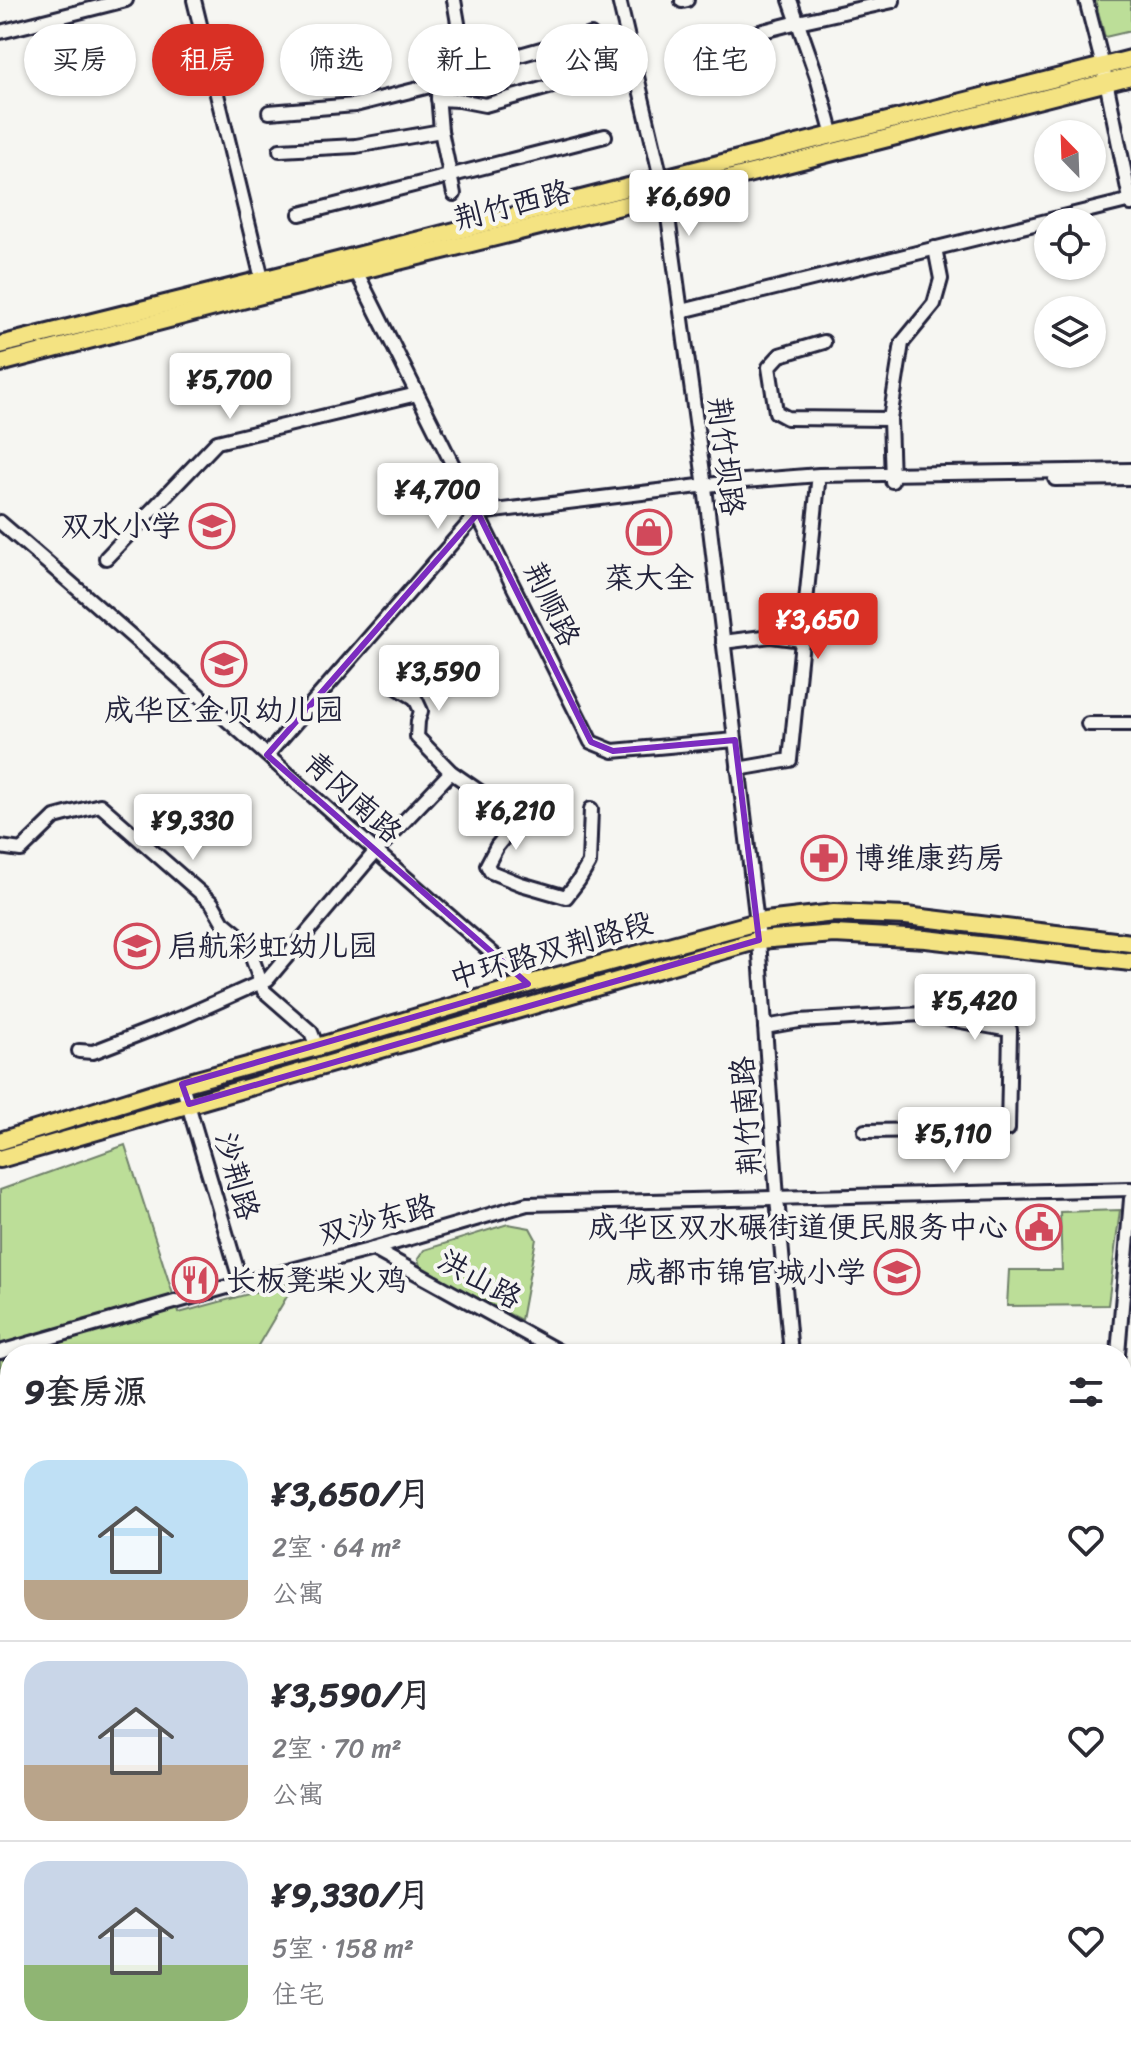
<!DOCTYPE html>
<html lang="zh">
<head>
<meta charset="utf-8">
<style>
  :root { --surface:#fff; --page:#f7f7f7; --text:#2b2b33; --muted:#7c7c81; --line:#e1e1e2; --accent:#d93025 }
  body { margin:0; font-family:Sriracha,"LXGW WenKai TC",sans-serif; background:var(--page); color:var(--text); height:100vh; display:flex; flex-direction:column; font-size:30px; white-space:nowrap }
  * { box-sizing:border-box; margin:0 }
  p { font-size:26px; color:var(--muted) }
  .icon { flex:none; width:44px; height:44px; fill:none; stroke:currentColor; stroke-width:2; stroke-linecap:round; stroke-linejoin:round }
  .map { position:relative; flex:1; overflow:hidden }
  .sheet { position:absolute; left:0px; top:1344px; width:1132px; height:714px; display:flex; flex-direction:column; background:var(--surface); border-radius:32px 32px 0 0; box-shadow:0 2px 6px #0004 }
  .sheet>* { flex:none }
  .banner { position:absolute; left:24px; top:24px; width:1084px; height:72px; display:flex; gap:16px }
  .needle { width:52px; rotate:337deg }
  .controls { position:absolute; left:1034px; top:120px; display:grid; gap:16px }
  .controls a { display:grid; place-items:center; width:72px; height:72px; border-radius:50%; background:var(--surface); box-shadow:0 2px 6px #0004; font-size:40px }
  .price { position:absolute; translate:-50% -68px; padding:0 18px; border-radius:8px; background:#fff; color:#222; font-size:26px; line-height:52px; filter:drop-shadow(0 2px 4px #0008) }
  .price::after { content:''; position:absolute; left:50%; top:48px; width:24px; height:18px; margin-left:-12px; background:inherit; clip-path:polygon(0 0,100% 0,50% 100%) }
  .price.selected { background:var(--accent); color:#fff }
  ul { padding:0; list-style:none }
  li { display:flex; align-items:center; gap:24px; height:200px; padding:0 24px }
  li+li { border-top:2px solid var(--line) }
  li span { display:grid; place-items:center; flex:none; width:224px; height:160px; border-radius:24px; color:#555 }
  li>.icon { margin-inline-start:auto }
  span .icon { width:96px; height:96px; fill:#fffc; stroke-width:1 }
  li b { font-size:34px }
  h2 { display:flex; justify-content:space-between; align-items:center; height:96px; padding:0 24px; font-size:34px }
  .chip { padding:0 28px; border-radius:36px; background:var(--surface); box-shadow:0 2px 6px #0004; font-size:28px; line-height:72px }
  .chip.selected { background:var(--accent); color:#fff }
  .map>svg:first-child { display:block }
</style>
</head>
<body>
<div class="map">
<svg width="1131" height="2057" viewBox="0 0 1131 2057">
  <rect width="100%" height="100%" fill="#f6f6f2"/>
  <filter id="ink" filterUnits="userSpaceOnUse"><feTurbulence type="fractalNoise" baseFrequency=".0125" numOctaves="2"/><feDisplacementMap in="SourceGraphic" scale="16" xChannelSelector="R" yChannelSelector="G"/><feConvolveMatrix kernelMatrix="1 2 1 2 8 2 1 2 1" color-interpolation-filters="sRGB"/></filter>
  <g filter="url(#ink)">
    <g fill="#bcde98" stroke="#6f806a" stroke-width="2">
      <path d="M1095 0H1131V31L1105 37Z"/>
      <path d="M125 1145 179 1313 296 1281 253 1354H10V1396L0 1394V1190Z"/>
      <path d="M1120 1210 1108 1305 1007 1306 1009 1270H1062L1060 1212Z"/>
      <path d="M508 1224 530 1228 536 1239 521 1320 421 1269 418 1259 424 1250Z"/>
      <path d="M10 1452V1513L0 1508V1468Z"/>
      <path d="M0 1567 10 1573V1769L0 1762Z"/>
      <path d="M600 2048H707L708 2057H602Z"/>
    </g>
    <path fill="#93c4ef" stroke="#6683a7" stroke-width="2" d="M0 1409 10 1415V1449L0 1443Z"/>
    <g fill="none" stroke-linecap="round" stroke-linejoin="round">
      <g stroke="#22223b" stroke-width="18">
        <g id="minor">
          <path d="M194 0 264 287"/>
          <path d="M454 0 466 70 591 35"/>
          <path d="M619 0 665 195 705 487 759 940 777 1198 791 1354"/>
          <path d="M790 0 817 77 833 136"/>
          <path d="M1086 0 1103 66 1131 204"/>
          <path d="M682 1 687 0"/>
          <path d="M0 32 126 0"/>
          <path d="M678 53 798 22 893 1"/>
          <path d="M438 99 459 100 485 105 588 76"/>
          <path d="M269 112 355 105 426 87 466 70"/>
          <path d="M441 131 454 194"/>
          <path d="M280 150 356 146 441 131 437 82"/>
          <path d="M300 214 605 136"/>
          <path d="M357 273 591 742 613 751 735 740"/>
          <path d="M682 311 1131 200"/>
          <path d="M824 342 780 355 769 367 776 412 787 418 890 419"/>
          <path d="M1055 479 1131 478"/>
          <path d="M892 481 890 419 902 343 934 304 941 279 935 248"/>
          <path d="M0 522C178 674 350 831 528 984"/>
          <path d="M106 558 217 442 417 394"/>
          <path d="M723 642 771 636 802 640"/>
          <path d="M395 686 415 698 421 711 418 721 417 737 451 772 506 810 515 821 511 829 497 846 487 865 491 872 521 884 566 897 579 880 589 863 591 809"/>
          <path d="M1088 724H1131"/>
          <path d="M267 755 478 513 732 482 819 475 1131 470"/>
          <path d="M738 769 790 760 818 483"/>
          <path d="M0 847 21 850 55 817 100 805 212 903 223 922 246 941 264 991 311 1032 317 1047"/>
          <path d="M765 1027 799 1021 922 1014 1010 1030 1008 1129 865 1131"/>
          <path d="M79 1051 93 1052 183 1017 268 979 375 852 451 772"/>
          <path d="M182 1084 241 1283"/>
          <path d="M373 1249 563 1354"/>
          <path d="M0 1352 241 1283 373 1249 527 1204 1131 1189"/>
          <path d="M1118 1354 1131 1199"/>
          <path d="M0 1460 10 1469"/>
          <path d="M1122 1585 1131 1587"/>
          <path d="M1122 1940 1131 1945"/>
          <path d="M422 2048 436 2057"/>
          <path d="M584 2048V2057"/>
          <path d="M711 2048 712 2057"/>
          <path d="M894 2048 898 2057"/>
        </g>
      </g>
      <g stroke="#22223b" stroke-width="22">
        <g id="major">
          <path d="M0 345 310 268 1131 59"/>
          <path d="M0 363 265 294 665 195 1131 76"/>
          <path d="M0 1141 182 1084 317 1047 528 984 757 922 834 913 906 916 1131 943"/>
          <path d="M0 1159 759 940 834 934 926 939 1131 962"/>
        </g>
      </g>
      <use href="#minor" stroke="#f6f6f2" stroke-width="12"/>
      <use href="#major" stroke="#f4e382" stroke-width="16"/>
    </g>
  </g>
  <path fill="none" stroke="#7b2cbf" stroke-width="6" stroke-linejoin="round" d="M478 513 591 742 613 751 735 740 759 940 189 1104 182 1084 528 984 267 755Z"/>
  <defs>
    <g id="school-ring" transform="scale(2.3)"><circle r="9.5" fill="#f6f6f2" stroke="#d1495b" stroke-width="1.5"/><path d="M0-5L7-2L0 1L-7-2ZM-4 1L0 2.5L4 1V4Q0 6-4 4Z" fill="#d1495b"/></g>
    <g id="shop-ring" transform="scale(2.3)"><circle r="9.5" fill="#f6f6f2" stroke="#d1495b" stroke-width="1.5"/><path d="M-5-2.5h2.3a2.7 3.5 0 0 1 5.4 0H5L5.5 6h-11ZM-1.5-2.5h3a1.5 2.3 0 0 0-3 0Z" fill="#d1495b"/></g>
    <g id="pharmacy-ring" transform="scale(2.3)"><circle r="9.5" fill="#f6f6f2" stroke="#d1495b" stroke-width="1.5"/><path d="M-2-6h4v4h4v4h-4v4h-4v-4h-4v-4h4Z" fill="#d1495b"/></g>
    <g id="civic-ring" transform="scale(2.3)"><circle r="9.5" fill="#f6f6f2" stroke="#d1495b" stroke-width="1.5"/><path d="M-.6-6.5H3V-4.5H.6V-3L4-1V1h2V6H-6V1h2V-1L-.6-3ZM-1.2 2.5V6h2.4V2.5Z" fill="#d1495b"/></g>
    <g id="restaurant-ring" transform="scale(2.3)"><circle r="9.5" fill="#f6f6f2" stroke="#d1495b" stroke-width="1.5"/><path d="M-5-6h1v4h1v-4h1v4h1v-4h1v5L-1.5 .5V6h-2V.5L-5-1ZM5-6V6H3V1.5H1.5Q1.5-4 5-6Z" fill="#d1495b"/></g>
  </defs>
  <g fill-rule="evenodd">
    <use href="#school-ring" x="212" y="526"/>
    <use href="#shop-ring" x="649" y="532"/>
    <use href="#school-ring" x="224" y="664"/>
    <use href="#pharmacy-ring" x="824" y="858"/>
    <use href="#school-ring" x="137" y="946"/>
    <use href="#civic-ring" x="1039" y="1227"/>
    <use href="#school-ring" x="897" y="1272"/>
    <use href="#restaurant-ring" x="195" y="1280"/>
  </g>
  <g text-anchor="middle" stroke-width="8" stroke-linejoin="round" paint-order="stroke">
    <g font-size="30" fill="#22223b" stroke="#f6f6f2">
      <text transform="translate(512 205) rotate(-14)" y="10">荆竹西路</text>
      <text transform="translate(726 456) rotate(83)" y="10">荆竹坝路</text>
      <text transform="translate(552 604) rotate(64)" y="10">荆顺路</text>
      <text transform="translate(353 797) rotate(42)" y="10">青冈南路</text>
      <text transform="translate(551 950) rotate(-16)" y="10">中环路双荆路段</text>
      <text transform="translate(746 1116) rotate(-94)" y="10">荆竹南路</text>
      <text transform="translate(237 1176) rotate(74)" y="10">沙荆路</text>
      <text transform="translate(377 1220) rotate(-15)" y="10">双沙东路</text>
      <text transform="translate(480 1279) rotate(29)" y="10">洪山路</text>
    </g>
    <g font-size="30" fill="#22223b" stroke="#f6f6f2" text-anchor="end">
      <text x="181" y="536">双水小学</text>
      <text x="649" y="588" text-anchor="middle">菜大全</text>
      <text x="224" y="720" text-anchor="middle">成华区金贝幼儿园</text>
      <text x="855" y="868" text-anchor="start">博维康药房</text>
      <text x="168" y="956" text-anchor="start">启航彩虹幼儿园</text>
      <text x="1008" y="1237">成华区双水碾街道便民服务中心</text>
      <text x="866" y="1282">成都市锦官城小学</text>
      <text x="226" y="1290" text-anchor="start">长板凳柴火鸡</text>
    </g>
  </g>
</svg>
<div class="controls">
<a><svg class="needle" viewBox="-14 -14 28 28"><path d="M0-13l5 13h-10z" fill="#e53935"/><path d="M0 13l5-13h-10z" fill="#7c7c81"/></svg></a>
<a><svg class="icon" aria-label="locate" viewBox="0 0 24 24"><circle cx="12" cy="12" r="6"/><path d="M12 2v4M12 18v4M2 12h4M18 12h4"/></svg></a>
<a><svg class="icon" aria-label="layers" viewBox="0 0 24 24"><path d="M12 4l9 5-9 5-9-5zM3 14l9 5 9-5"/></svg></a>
</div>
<b class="price" style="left:689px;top:238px">¥6,690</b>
<b class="price" style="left:230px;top:421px">¥5,700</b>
<b class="price" style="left:438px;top:531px">¥4,700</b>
<b class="price selected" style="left:818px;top:661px">¥3,650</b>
<b class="price" style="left:439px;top:713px">¥3,590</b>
<b class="price" style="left:516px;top:852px">¥6,210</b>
<b class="price" style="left:193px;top:862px">¥9,330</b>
<b class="price" style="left:975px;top:1042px">¥5,420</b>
<b class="price" style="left:954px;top:1175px">¥5,110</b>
<div class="banner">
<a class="chip">买房</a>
<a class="chip selected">租房</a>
<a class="chip">筛选</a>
<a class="chip">新上</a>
<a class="chip">公寓</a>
<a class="chip">住宅</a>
</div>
<section class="sheet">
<h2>9套房源<svg class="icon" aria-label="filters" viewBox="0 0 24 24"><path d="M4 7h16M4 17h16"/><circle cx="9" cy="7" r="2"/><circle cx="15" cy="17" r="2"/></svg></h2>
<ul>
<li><span style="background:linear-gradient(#bfe0f5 75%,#b9a48a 0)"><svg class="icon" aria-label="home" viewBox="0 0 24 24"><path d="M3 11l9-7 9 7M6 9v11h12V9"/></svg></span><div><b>¥3,650/月</b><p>2室 · 64 m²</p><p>公寓</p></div><svg class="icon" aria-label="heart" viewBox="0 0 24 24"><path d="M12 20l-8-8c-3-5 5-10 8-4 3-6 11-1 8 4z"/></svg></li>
<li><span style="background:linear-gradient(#c9d6e8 65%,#b9a48a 0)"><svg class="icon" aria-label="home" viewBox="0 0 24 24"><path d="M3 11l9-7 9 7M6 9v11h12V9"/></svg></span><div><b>¥3,590/月</b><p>2室 · 70 m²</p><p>公寓</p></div><svg class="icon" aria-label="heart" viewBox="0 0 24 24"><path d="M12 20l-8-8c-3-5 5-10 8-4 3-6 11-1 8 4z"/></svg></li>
<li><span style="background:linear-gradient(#c9d6e8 65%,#8fb573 0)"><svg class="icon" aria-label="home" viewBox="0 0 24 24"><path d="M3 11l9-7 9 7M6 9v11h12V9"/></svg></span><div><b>¥9,330/月</b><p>5室 · 158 m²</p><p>住宅</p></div><svg class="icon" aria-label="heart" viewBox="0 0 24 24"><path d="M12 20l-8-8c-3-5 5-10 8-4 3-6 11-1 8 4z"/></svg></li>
</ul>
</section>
</div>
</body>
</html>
